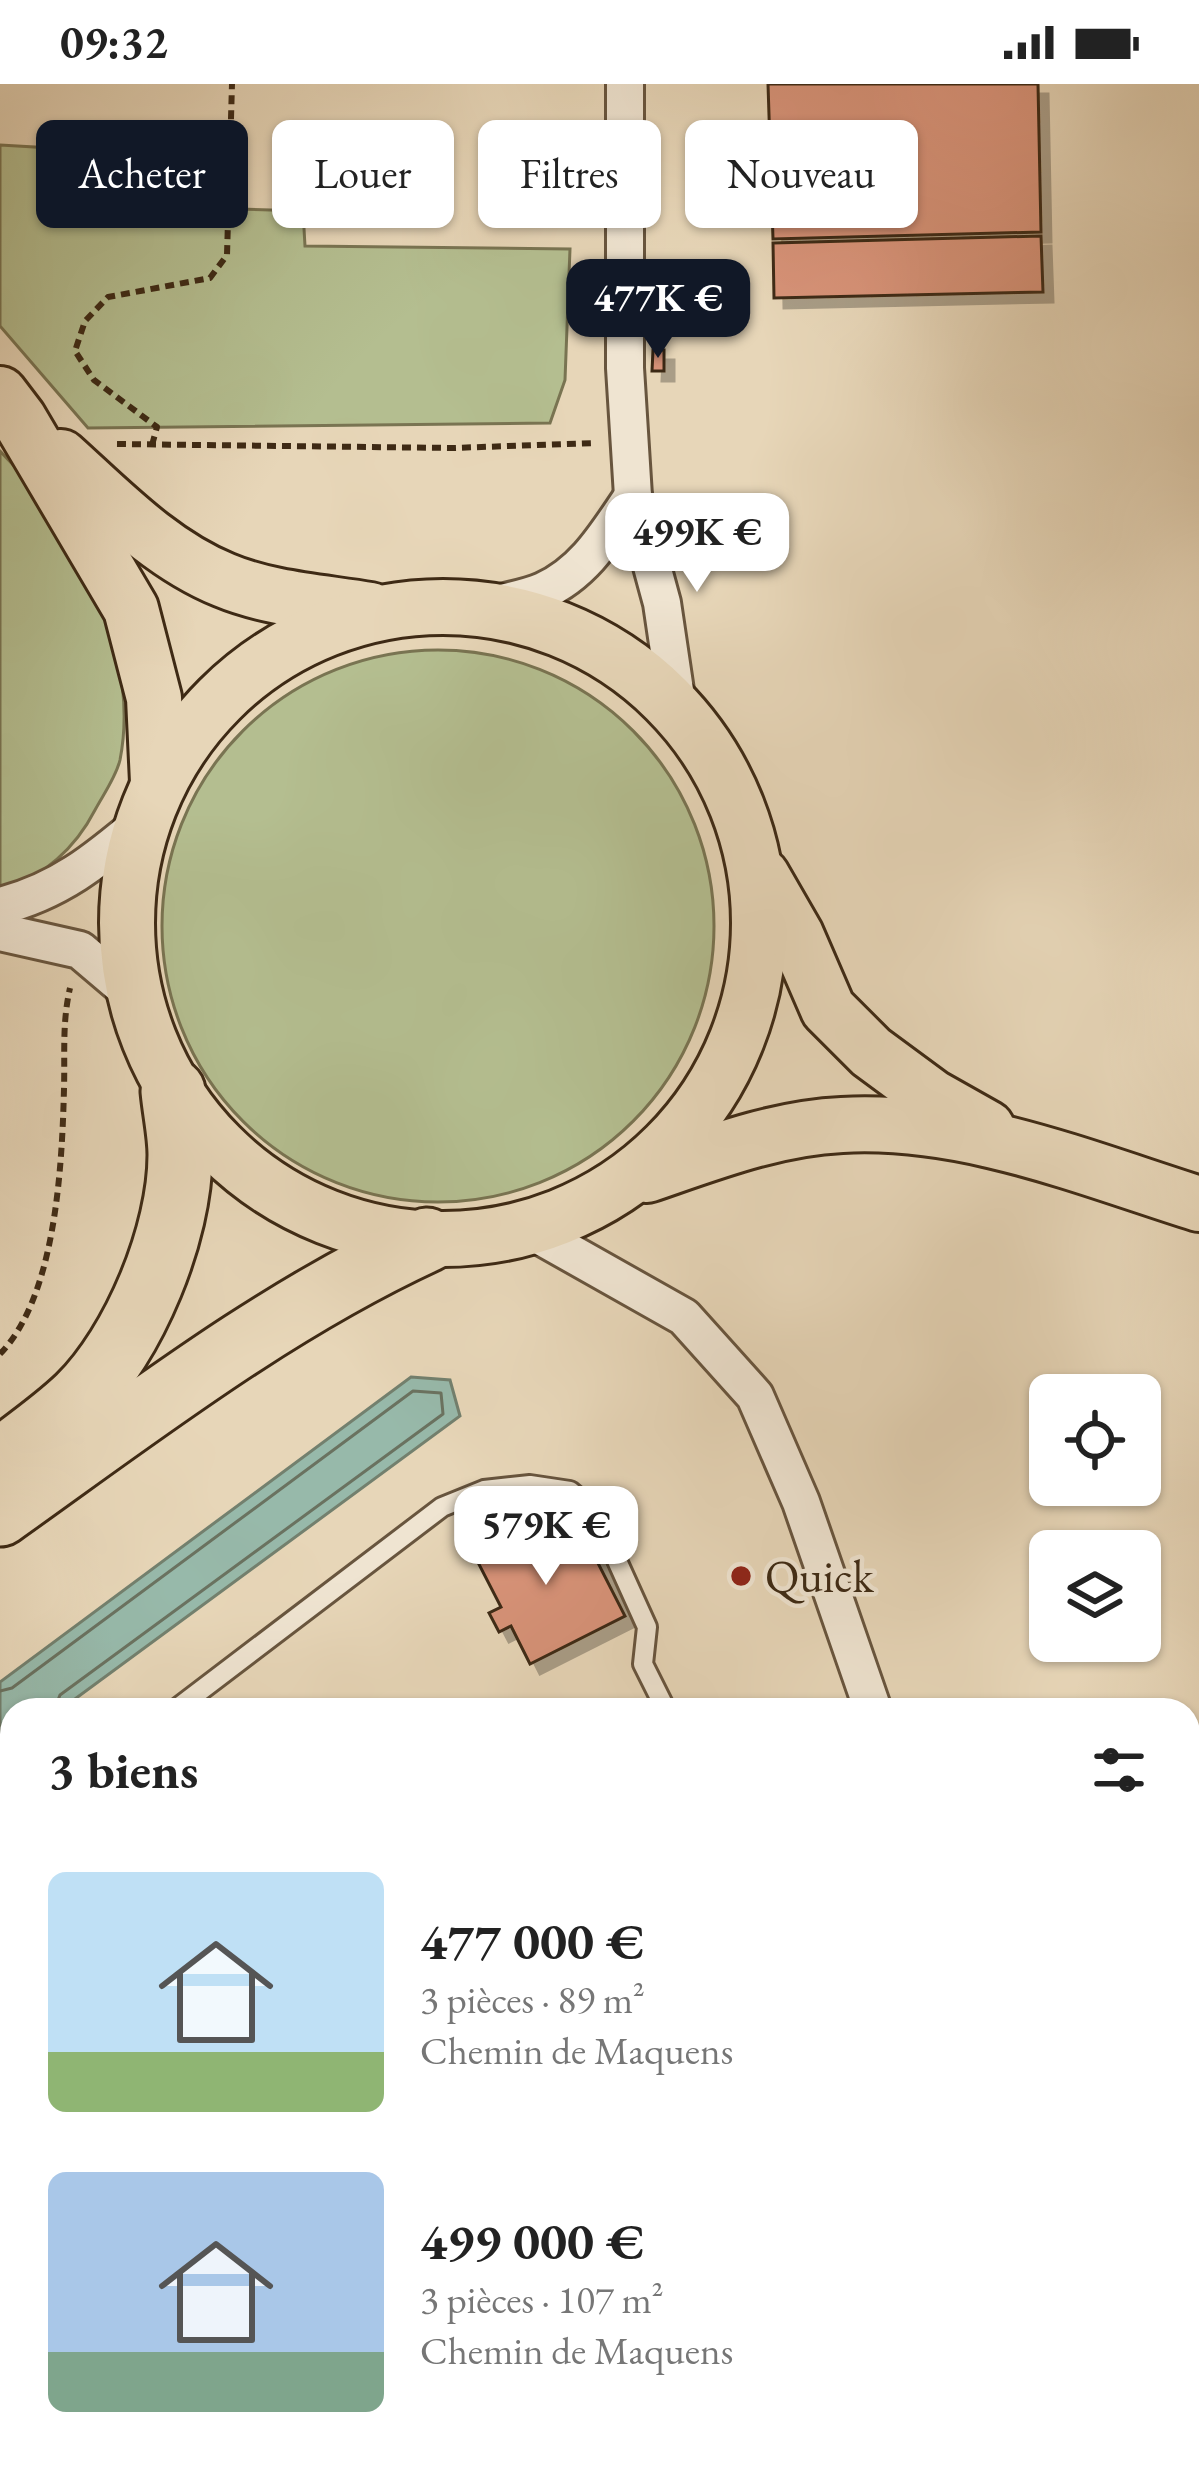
<!DOCTYPE html>
<html lang="fr">
<head>
<meta charset="utf-8">
<style>
  :root { --surface:#fff; --page:#f2f2f2; --text:#222; --muted:#767676; --accent:#111827 }
  body { margin:0; font-family:"EB Garamond",serif; background:var(--page); color:var(--text); height:100vh; display:flex; flex-direction:column; font-size:45px; white-space:nowrap }
  * { box-sizing:border-box; margin:0 }
  p { font-size:39px; color:var(--muted) }
  .icon { flex:none; width:66px; height:66px; fill:none; stroke:currentColor; stroke-width:2; stroke-linecap:round; stroke-linejoin:round }
  .map { position:relative; flex:1; overflow:hidden }
  .details { position:absolute; left:0px; top:1614px; width:1200px; height:771px; display:flex; flex-direction:column; background:var(--surface); border-radius:36px 36px 0 0; box-shadow:0 3px 9px #0004 }
  .details>* { flex:none }
  .banner { position:absolute; left:36px; top:36px; width:1128px; height:108px; display:flex; gap:24px }
  .tools { position:absolute; left:1029px; top:1290px; display:grid; gap:24px }
  .tools a { display:grid; place-items:center; width:132px; height:132px; border-radius:18px; background:var(--surface); box-shadow:0 3px 9px #0004; font-size:60px }
  .price { position:absolute; translate:-50% -102px; padding:0 27px; border-radius:24px; background:#fff; color:#222; font-size:39px; line-height:78px; filter:drop-shadow(0 3px 6px #0008) }
  .price::after { content:''; position:absolute; left:50%; top:72px; width:36px; height:27px; margin-left:-18px; background:inherit; clip-path:polygon(0 0,100% 0,50% 100%) }
  .price.active { background:var(--accent); color:#fff }
  ul { padding:0; list-style:none }
  li { display:flex; align-items:center; gap:36px; height:300px; padding:0 48px }
  li span { display:grid; place-items:center; flex:none; width:336px; height:240px; border-radius:18px; color:#555 }
  li>.icon { margin-inline-start:auto }
  span .icon { width:144px; height:144px; fill:#fffc; stroke-width:1 }
  li b { font-size:51px }
  h2 { display:flex; justify-content:space-between; align-items:center; height:144px; padding:0 48px; font-size:51px }
  .pill { padding:0 42px; border-radius:18px; background:var(--surface); box-shadow:0 3px 9px #0004; font-size:42px; line-height:108px }
  .pill.active { background:var(--accent); color:#fff }
  .status { display:flex; justify-content:space-between; align-items:center; height:84px; padding:0 60px; background:var(--surface); direction:ltr }
  .status svg { height:33px; fill:currentColor }
  .map>svg:first-child { display:block }
</style>
</head>
<body>
<div class="status"><b>09:32</b><svg viewBox="0 0 49 12"><path d="M0 12V9h3v3zM5 12V6h3v6zM10 12V3h3v9zM15 12V0h3v12zM26 1h20v11H26zM47 4h2v5h-2z"/></svg></div>
<div class="map">
<svg width="1199" height="2384" viewBox="0 0 1199 2384">
  <defs>
    <filter id="shadow"><feDropShadow dx="10" dy="10" stdDeviation="0" flood-color="#0004"/></filter>
  </defs>
  <rect width="100%" height="100%" fill="#e7d6b8"/>
  <filter id="stains"><feTurbulence type="fractalNoise" baseFrequency=".00167" numOctaves="4"/><feColorMatrix values="0 0 0 0 .2 0 0 0 0 .09 0 0 0 0 .02 0 0 0 .5 -.17"/></filter>
  <radialGradient id="worn" r=".72"><stop offset=".6" stop-color="#630" stop-opacity="0"/><stop offset="1" stop-color="#630" stop-opacity=".3"/></radialGradient>
  <g fill="#b4be90" stroke="#797452" stroke-width="3">
    <path d="M0 61 51 64C51 90 51 105 74 120L303 127 305 162 570 165 565 296 550 339 88 344 0 242Z"/>
    <path d="M0 367C76 443 141 568 120 676 116 693 103 711 95 726 74 767 42 793 0 809Z"/>
    <circle cx="438" cy="842" r="276"/>
  </g>
  <path fill="#97b9aa" stroke="#73806e" stroke-width="3" d="M411 1293 450 1296 460 1332 60 1626H12V1661L0 1670V1598Z"/>
  <g fill="none" stroke-linecap="round" stroke-linejoin="round">
    <path stroke="#6a7260" stroke-width="3" d="M0 1607 12 1604 413 1307 441 1309 443 1330 60 1611 54 1626"/>
  </g>
  <g fill="#d89379" stroke="#3e2a15" stroke-width="3" filter="url(#shadow)">
    <path d="M768 0H1038L1041 148 773 155Z"/>
    <path d="M1041 152 1043 208 774 214 773 159Z"/>
    <path d="M653 266H664V287H652Z"/>
    <path d="M576 1436 625 1532 530 1580 511 1542 499 1548 489 1529 501 1523 468 1459 507 1440 520 1464Z"/>
    <path d="M12 1785V2109L0 2092V1794Z"/>
  </g>
  <g fill="none" stroke-linecap="round" stroke-linejoin="round">
    <g stroke="#68553e" stroke-width="24">
      <g id="lane">
        <path d="M175 1626 442 1423 484 1406 530 1401 570 1407 595 1428 647 1543 643 1580 666 1626"/>
        <path d="M0 1755 12 1748"/>
        <path d="M0 2124 12 2140"/>
        <path d="M0 2159 12 2151"/>
        <path d="M0 2236 12 2237"/>
      </g>
    </g>
    <g stroke="#68553e" stroke-width="42">
      <g id="street">
        <path d="M625 0V284L633 412 662 519 678 627"/>
        <path d="M479 524C500 519 524 515 543 507 586 488 608 448 633 412"/>
        <path d="M0 822C58 808 97 776 142 738"/>
        <path d="M0 848 80 866 133 911"/>
        <path d="M528 1145 684 1233 755 1312 801 1418 873 1626"/>
        <path d="M744 2384 747 2373"/>
      </g>
    </g>
    <g stroke="#3e2a15" stroke-width="60">
      <g id="primary">
        <path d="M0 310 19 335 131 525 154 614 158 698"/>
        <path d="M61 373C111 418 160 470 224 496 269 515 322 518 370 526"/>
        <circle cx="443" cy="839" r="316"/>
        <path d="M762 792 796 851 828 925 871 968 932 1013 987 1044"/>
        <path d="M647 1091C711 1069 775 1044 842 1041 964 1034 1085 1084 1199 1120"/>
      </g>
    </g>
    <g stroke="#3e2a15" stroke-width="69">
      <g id="highway">
        <path d="M0 1377C26 1357 55 1337 79 1314 135 1259 180 1149 180 1071 180 1050 175 1028 173 1007"/>
        <path d="M0 1430C138 1332 273 1227 427 1156"/>
      </g>
    </g>
    <g stroke="#3e2a15" stroke-width="6" stroke-dasharray="9 6" stroke-linecap="butt">
      <path d="M117 360 453 364 596 359"/>
      <path d="M152 361 157 343 94 296 75 267 85 237 108 213 210 194 227 171 232 0"/>
      <path d="M0 1270C56 1212 62 1082 64 1005 65 969 62 939 70 904"/>
    </g>
    <use href="#lane" stroke="#efe4d1" stroke-width="18"/>
    <use href="#street" stroke="#efe4d1" stroke-width="36"/>
    <use href="#primary" stroke="#e7d6b8" stroke-width="54"/>
    <use href="#highway" stroke="#e7d6b8" stroke-width="63"/>
  </g>
  <circle fill="#8f2418" stroke="#efe4d1" stroke-width="4.5" cx="741" cy="1492" r="12"/>
  <g text-anchor="middle" stroke-width="9" stroke-linejoin="round" paint-order="stroke">
    <g font-size="45" fill="#3e2a15" stroke="#efe4d1" text-anchor="start">
      <text x="765" y="1508">Quick</text>
    </g>
  </g>
  <rect width="100%" height="100%" filter="url(#stains)"/>
  <rect width="100%" height="100%" fill="url(#worn)"/>
</svg>
<div class="tools">
<a><svg class="icon" aria-label="locate" viewBox="0 0 24 24"><circle cx="12" cy="12" r="6"/><path d="M12 2v4M12 18v4M2 12h4M18 12h4"/></svg></a>
<a><svg class="icon" aria-label="layers" viewBox="0 0 24 24"><path d="M12 4l9 5-9 5-9-5zM3 14l9 5 9-5"/></svg></a>
</div>
<b class="price active" style="left:658px;top:277px">477K €</b>
<b class="price" style="left:697px;top:511px">499K €</b>
<b class="price" style="left:546px;top:1504px">579K €</b>
<div class="banner">
<a class="pill active">Acheter</a>
<a class="pill">Louer</a>
<a class="pill">Filtres</a>
<a class="pill">Nouveau</a>
</div>
<section class="details">
<h2>3 biens<svg class="icon" aria-label="filters" viewBox="0 0 24 24"><path d="M4 7h16M4 17h16"/><circle cx="9" cy="7" r="2"/><circle cx="15" cy="17" r="2"/></svg></h2>
<ul>
<li><span style="background:linear-gradient(#bfe0f5 75%,#8fb573 0)"><svg class="icon" aria-label="home" viewBox="0 0 24 24"><path d="M3 11l9-7 9 7M6 9v11h12V9"/></svg></span><div><b>477 000 €</b><p>3 pièces · 89 m²</p><p>Chemin de Maquens</p></div></li>
<li><span style="background:linear-gradient(#a9c7e8 75%,#7fa58c 0)"><svg class="icon" aria-label="home" viewBox="0 0 24 24"><path d="M3 11l9-7 9 7M6 9v11h12V9"/></svg></span><div><b>499 000 €</b><p>3 pièces · 107 m²</p><p>Chemin de Maquens</p></div></li>
</ul>
</section>
</div>
</body>
</html>
